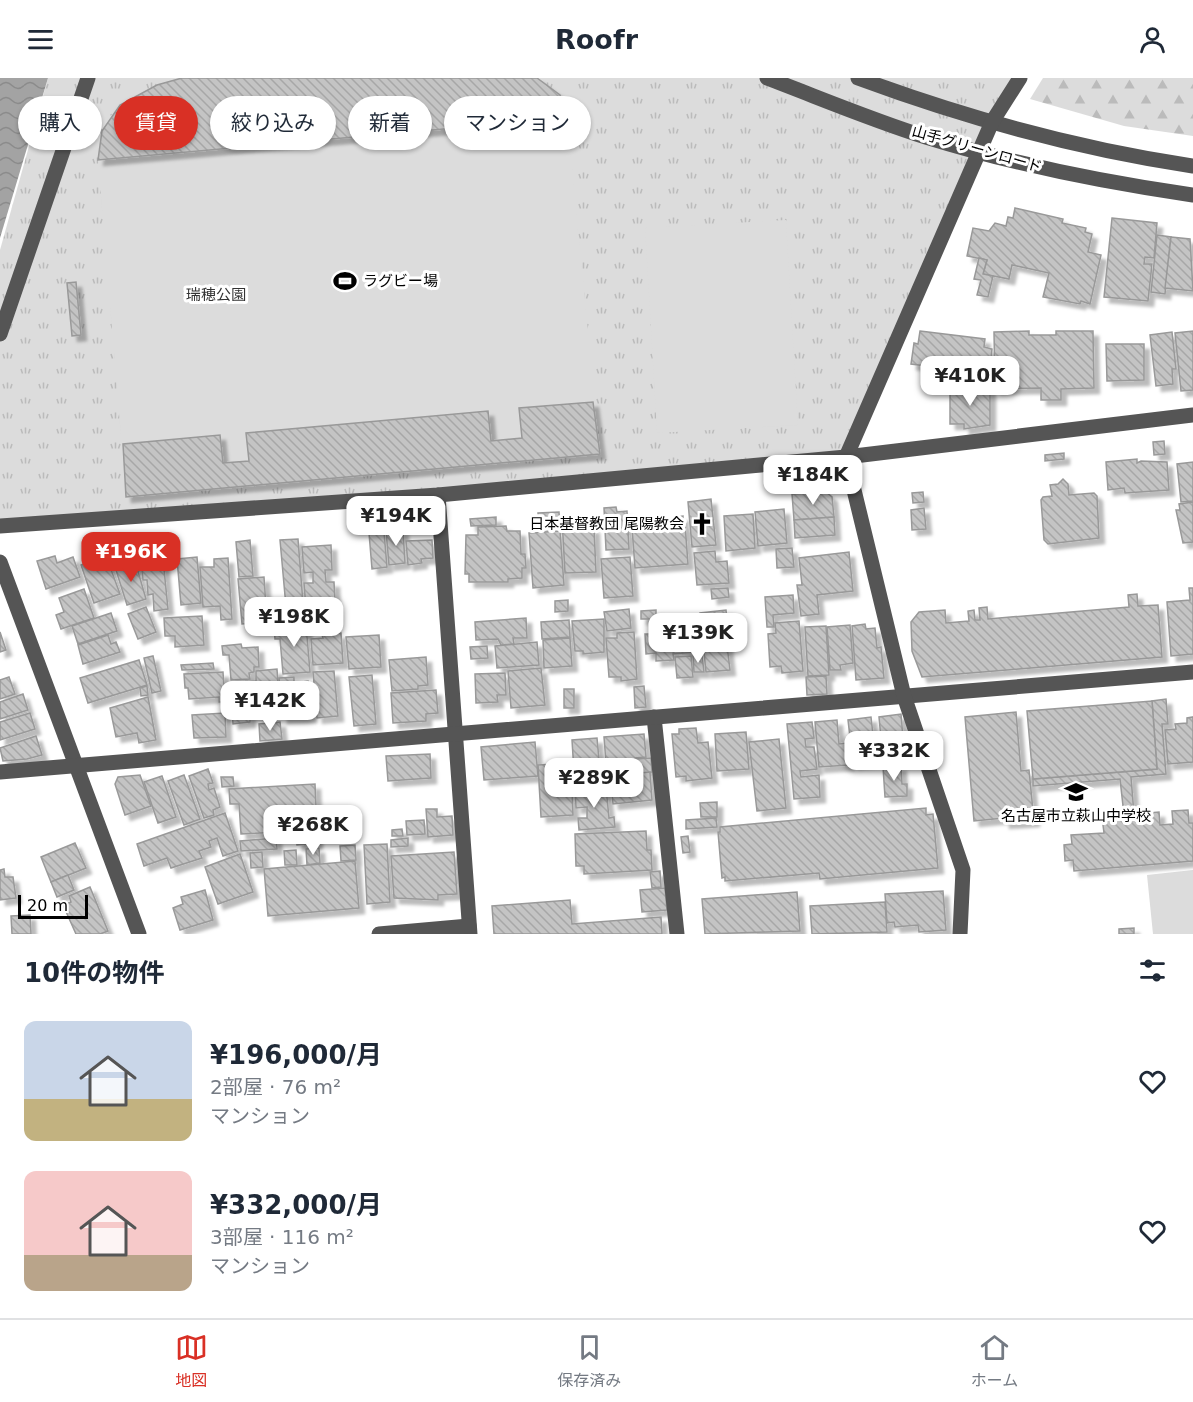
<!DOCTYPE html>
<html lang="ja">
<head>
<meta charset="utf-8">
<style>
  :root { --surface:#fff; --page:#f2f2f3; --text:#1f2937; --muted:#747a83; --line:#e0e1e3; --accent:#d93025 }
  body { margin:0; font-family:"DejaVu Sans","Noto Sans JP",sans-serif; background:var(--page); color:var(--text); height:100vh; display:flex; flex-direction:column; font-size:22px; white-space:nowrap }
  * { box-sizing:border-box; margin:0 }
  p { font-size:20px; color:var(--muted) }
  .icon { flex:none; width:33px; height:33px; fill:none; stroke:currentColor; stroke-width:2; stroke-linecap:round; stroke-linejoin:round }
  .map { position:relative; height:856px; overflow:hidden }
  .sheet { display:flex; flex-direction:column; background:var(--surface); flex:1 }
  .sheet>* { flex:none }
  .guide { position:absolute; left:18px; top:18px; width:600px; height:54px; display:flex; gap:12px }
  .scale { position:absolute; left:18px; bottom:15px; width:70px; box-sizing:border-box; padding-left:6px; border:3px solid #000; border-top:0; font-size:16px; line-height:21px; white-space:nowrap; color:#000; -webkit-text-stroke:4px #fff; paint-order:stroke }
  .price { position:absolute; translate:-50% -51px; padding:0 14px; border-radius:12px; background:#fff; color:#222; font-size:20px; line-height:39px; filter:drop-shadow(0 2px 3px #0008) }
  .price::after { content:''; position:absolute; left:50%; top:36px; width:18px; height:14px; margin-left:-9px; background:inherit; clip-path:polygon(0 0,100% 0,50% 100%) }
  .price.active { background:var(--accent); color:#fff }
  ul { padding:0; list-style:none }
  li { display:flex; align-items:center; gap:18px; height:150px; padding:0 24px }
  li span { display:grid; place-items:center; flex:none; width:168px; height:120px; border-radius:12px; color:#555 }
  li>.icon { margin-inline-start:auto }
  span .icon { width:72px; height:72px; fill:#fffc; stroke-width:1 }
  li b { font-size:26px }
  h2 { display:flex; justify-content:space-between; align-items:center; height:72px; padding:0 24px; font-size:26px }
  .chip { padding:0 21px; border-radius:27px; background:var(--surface); box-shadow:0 2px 4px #0004; font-size:21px; line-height:54px }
  .chip.active { background:var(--accent); color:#fff }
  header { display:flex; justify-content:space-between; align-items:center; height:78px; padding:0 24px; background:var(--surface); font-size:27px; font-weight:800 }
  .tab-bar { display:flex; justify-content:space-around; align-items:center; height:84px; border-top:2px solid var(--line); background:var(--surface); font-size:16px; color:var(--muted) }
  .tab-bar a { display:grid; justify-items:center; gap:3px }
  .tab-bar .active { color:var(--accent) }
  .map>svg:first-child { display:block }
</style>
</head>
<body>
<header><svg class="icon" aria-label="menu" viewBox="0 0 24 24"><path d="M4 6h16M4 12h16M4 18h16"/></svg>Roofr<svg class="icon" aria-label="person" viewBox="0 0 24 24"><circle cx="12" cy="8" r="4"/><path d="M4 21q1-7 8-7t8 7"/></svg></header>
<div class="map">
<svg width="1193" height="856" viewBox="0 0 1193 856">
  <defs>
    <pattern id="grass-tufts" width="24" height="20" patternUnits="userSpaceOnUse" patternTransform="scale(1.5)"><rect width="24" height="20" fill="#dcdcdc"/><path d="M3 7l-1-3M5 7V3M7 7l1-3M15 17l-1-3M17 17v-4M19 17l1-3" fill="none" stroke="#bbb"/></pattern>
    <pattern id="forest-firs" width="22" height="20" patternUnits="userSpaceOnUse" patternTransform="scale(1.5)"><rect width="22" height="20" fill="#dcdcdc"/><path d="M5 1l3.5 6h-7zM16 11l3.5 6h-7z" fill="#bbb"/></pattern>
    <pattern id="water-waves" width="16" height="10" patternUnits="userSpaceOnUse" patternTransform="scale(1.5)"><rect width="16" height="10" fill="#a3a3a3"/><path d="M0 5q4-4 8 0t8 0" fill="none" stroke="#8b8b8b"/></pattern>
    <pattern id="building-back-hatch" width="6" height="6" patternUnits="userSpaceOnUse" patternTransform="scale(1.5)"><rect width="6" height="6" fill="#c4c4c4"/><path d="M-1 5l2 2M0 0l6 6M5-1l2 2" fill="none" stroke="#a7a7a7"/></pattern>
    <filter id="shadow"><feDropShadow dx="5.5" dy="5.5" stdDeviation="1.5" flood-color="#0004"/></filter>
  </defs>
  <rect width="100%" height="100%" fill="#fff"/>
  <path fill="url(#grass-tufts)" d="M48 0H1020L846 379 0 448V172Z"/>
  <path fill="url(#forest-firs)" d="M1043 0H1193V58L1124 48 1030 21Z"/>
  <g fill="#dcdcdc">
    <path d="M182 0H537L560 17 567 40 600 376 126 419 98 82C99 73 99 62 102 53 115 21 151 8 182 0Z"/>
    <path d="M786 142 798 347 657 355 645 150Z"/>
    <path d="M1193 792V856H1153L1147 797Z"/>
  </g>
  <path fill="url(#water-waves)" d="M0 0H48L0 160Z"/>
  <g fill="url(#building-back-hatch)" stroke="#999" stroke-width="1.5" filter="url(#shadow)">
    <path d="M182 0H537L560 17 567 40 98 82 102 53 120 27 157 7Z"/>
    <path d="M1015 130 1063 141 1062 145 1086 150 1085 154 1092 156 1088 174 1101 177 1090 226 1081 223 1080 226 1043 219 1049 195 1012 187 1009 201 983 196 987 182 967 178 973 150 989 153 995 145 1006 148 1008 139 1013 140Z"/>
    <path d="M1112 140 1157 145 1154 180 1145 179 1144 186H1152L1148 223 1104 219Z"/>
    <path d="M1157 157 1171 159 1165 216 1151 214Z"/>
    <path d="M1171 159 1190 161 1193 213 1165 210Z"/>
    <path d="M979 180 987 182 983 196 993 198 988 219 977 217 981 202 974 201Z"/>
    <path d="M76 204 81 257 72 258 67 205Z"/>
    <path d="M920 253 985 261 984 269 992 271 989 298 978 296 979 287 973 286 972 294 911 286 914 265 918 266Z"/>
    <path d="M1029 253V257H1056V253H1093L1094 310 1061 311V322H1041V310L995 311 994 254Z"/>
    <path d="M1193 253V312L1181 313 1175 255Z"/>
    <path d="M1172 254 1176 291H1172L1173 306 1156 308 1150 257Z"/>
    <path d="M1106 266H1144V302L1107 303Z"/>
    <path d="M950 309H990V347L964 351V346H950Z"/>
    <path d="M593 324 600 376 126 419 123 366 220 357 223 385 249 383 246 355 488 333 491 363 522 360 519 330Z"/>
    <path d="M1164 363 1165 376 1154 377 1153 364Z"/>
    <path d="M1064 375V381L1045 383V377Z"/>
    <path d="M1137 381V385L1141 383 1167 384 1169 412 1125 415 1124 410 1108 412 1106 384Z"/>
    <path d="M1193 384V423L1181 424 1177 386Z"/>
    <path d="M1063 401 1068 406 1069 417 1094 415 1097 418 1099 460 1048 466 1044 462 1041 422 1043 419 1052 418 1050 407 1058 406Z"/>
    <path d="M826 414 832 419 834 439 794 442 792 416Z"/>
    <path d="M923 414 924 424 913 425 912 415Z"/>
    <path d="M711 421 716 467 692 469 688 424Z"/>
    <path d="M1193 424V464L1183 465 1176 432H1180L1179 426Z"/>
    <path d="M616 429 617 434 627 433 629 471 606 472 604 430Z"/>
    <path d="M924 430 926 451 912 452 911 432Z"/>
    <path d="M784 431 787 465 758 468 755 434Z"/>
    <path d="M559 434 560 450 539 451 538 435Z"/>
    <path d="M753 436 755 470 726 473 724 438Z"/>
    <path d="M683 438V446H674V439Z"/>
    <path d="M496 439V447L471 448 470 441Z"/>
    <path d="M834 439 835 457 795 460 794 442Z"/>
    <path d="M586 440 587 450H594L596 494 565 495 562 441Z"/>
    <path d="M685 446 688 486 635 490 632 450Z"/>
    <path d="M506 448 507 453H520L521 476H525L526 490H522V500L508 501V504H469V496H465L466 457H478V449Z"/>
    <path d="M403 452 405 485 389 487 386 453Z"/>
    <path d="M560 453 564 507 533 510 529 455Z"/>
    <path d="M384 454 387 489 372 491 369 455Z"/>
    <path d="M298 461 304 538 287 540 280 462Z"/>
    <path d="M250 462 253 498 239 499 236 464Z"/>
    <path d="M432 462 433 480 421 481 422 485 408 487 406 463Z"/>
    <path d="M331 467 332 492H325L326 504H334L336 542 307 544 304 505H313V494L304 495 302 469Z"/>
    <path d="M792 470 794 489 777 490 776 471Z"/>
    <path d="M715 473 716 484 727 483 729 505 697 507 694 475Z"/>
    <path d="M849 474 853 513 817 517 819 536 801 538 797 507H802L799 480Z"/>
    <path d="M55 478 57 485 73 479 80 499 46 511 37 483Z"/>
    <path d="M106 478 120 516 94 525 81 487Z"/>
    <path d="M197 479 201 525 181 527 177 481Z"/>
    <path d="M630 479 633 518 604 520 601 481Z"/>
    <path d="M228 480 232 541 221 542 220 528 203 529 200 489H214V481Z"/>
    <path d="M163 481 168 531 154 533 153 516 148 517 147 502H143L141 483Z"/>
    <path d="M135 483 146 521 127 527 115 489Z"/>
    <path d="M264 499 267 544 242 546 238 501Z"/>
    <path d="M728 510 729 519 712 521 711 511Z"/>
    <path d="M1189 510H1193V576L1171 578 1167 524 1190 522Z"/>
    <path d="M84 511 94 540 61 551 56 537 64 534 59 520Z"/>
    <path d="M1137 516 1138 528 1158 527 1162 579 922 599 912 573 911 544 919 534 945 532 946 545 969 543 968 533 974 532 975 542H980L979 530 987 529 988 541 1129 529 1128 517Z"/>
    <path d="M793 517 794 535 773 537 774 549H767L765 519Z"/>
    <path d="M568 522V533L555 534V523Z"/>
    <path d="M146 529 156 554 138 561 128 536Z"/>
    <path d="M629 531 631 550 607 553 604 534Z"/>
    <path d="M656 532V541H641V533Z"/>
    <path d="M726 532 728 549 717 550 719 568 727 567 730 592 706 594 700 535Z"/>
    <path d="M111 535 117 553 78 566 72 548Z"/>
    <path d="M202 538 204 567 175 569V558H165L164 540Z"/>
    <path d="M526 540 527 560H513L514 566 501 567 498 561 476 562 475 544Z"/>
    <path d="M695 540 697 574 673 576 674 582 656 583V575L646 576 645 556H652L651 543Z"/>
    <path d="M604 541V574L583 576V573H575L572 543Z"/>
    <path d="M569 542 570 559 542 561 541 544Z"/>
    <path d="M799 543 803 593 782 595 781 588 770 589 768 556 776 555 775 545Z"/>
    <path d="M306 546 310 594 283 596 280 561H275L274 549Z"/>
    <path d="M865 546 866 551 875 550 877 570 881 569 884 600 856 602 852 548Z"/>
    <path d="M850 547 853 585 840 587 841 592H830L827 549Z"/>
    <path d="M826 548 829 597 808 598 805 549Z"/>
    <path d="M0 554 6 572 0 574Z"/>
    <path d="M634 554 637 601 621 603V599H609L606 560H617V555Z"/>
    <path d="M341 555 343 585 313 587 311 561 323 560 322 557Z"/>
    <path d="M108 557 111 566 116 564 120 574 83 586 78 567Z"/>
    <path d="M379 557 381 589 349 591 346 559Z"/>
    <path d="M570 560 572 588 544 590 543 562Z"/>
    <path d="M537 564 539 587 497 590 495 568Z"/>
    <path d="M241 566 242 570 258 569 259 589H254V594L249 595 250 601 231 602 229 577H223L222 568Z"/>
    <path d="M487 568 488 580 471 581 470 569Z"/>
    <path d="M702 577 704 594H694L693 578Z"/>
    <path d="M153 578 161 613 152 615 144 580Z"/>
    <path d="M691 578 693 599 677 600 675 579Z"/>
    <path d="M426 579 428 607 418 608V611L392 613 389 582Z"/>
    <path d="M139 582 147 607 88 625 80 600Z"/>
    <path d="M213 585 214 591 182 592 181 587Z"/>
    <path d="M541 590 545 627 511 630 508 593Z"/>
    <path d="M277 591 280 634 250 636V644L233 646 231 621H235L234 605 256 603V593Z"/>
    <path d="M334 593 338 638 317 640 313 594Z"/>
    <path d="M223 594 225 624H219V619L189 621 188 610H185L184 596Z"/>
    <path d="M505 595 506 617H497L498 624 476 625 475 596Z"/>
    <path d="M372 597 376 646 354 648 349 599Z"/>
    <path d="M826 598 827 616 807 617 806 599Z"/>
    <path d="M9 599 15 616 0 621V602Z"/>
    <path d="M294 599V605L308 603 311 639 282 640 279 600Z"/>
    <path d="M147 608 148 617 141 618 140 610Z"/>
    <path d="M644 608 646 629 635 630 634 609Z"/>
    <rect x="564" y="611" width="10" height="19"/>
    <path d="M436 612 438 635 426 636V643L393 645 391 615Z"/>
    <path d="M23 616 28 632 0 641V624Z"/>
    <path d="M148 619 156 662 139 665 137 655 116 659 110 630Z"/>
    <path d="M1166 621 1168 646H1162L1166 696 1131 699 1134 736 1124 737 1120 701 1033 708V701L1157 691 1152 623Z"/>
    <path d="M1152 623 1157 691 1033 701 1027 633Z"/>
    <path d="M1016 634 1021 693 1029 692 1034 743 1004 745V740L974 743 965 639Z"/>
    <path d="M30 635 35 651 0 662V644Z"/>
    <path d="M225 635 226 659 194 660 192 637Z"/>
    <path d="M901 636 903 660H908L910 681 883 683 879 639Z"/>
    <path d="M871 639 874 665H879L881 683 853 686 848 642Z"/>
    <path d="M1193 639V684L1168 686 1165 652 1176 651 1175 646 1187 645V640Z"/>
    <path d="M837 642 839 666 846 665 849 687 819 689 815 644Z"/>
    <path d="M280 644 282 661 260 663 259 646Z"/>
    <path d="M812 644 814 660 805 661 806 669H814L817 691 800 693 801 699 819 697 820 719 794 721 787 646Z"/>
    <path d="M696 650 698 665 708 664 712 700 686 703V698L676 699 672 656H679V651Z"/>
    <path d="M746 654 749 691 717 693 715 656Z"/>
    <path d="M644 656 646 679 635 680V683L606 685 604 659Z"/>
    <path d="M36 658 42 677 27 681 3 683 0 670Z"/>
    <path d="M597 660 600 692 574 694 572 662Z"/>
    <path d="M779 661 786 730 757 733 749 664Z"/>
    <path d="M535 664 538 698 484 702 481 669Z"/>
    <path d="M430 676 431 700 388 703 386 678Z"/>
    <path d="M651 680 652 694 636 696 635 681Z"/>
    <path d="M571 685 573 737 541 739 538 687Z"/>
    <path d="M901 688 902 706H907V718L885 719 883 689Z"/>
    <path d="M208 691 213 705 208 706 209 712 214 710 220 729 213 732 214 737 204 740 189 698Z"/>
    <path d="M650 694 652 722 613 726 610 698Z"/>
    <path d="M140 697 151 728 125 737 115 706 118 699Z"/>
    <path d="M184 697 200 741 184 747 168 703Z"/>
    <path d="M162 698 176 739 158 745 144 704Z"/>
    <path d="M221 699H233L234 708 222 709Z"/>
    <path d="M315 706 317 752 241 756 239 726H230L229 711Z"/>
    <path d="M606 709 609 740 614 739 615 749 579 752 578 740H587V729L576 730 575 711Z"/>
    <path d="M717 724V739H701L700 725Z"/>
    <path d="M926 730V737L933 736 938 790 820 801 819 795 725 803V799L722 800 718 754H720V749Z"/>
    <path d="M426 731H437V739L452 738 453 757 428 759Z"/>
    <path d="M1188 732 1189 745H1193V783L1074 793 1073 782 1065 783 1064 767 1072 766 1071 757 1104 755 1102 739 1159 734 1160 747 1173 746 1172 733Z"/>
    <path d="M225 735 238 773 223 778 217 760 209 763 211 769 199 773 202 780 171 790 167 780 144 788 137 766Z"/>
    <path d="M716 740 717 749 686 751V742Z"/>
    <path d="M424 742 425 756 407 757 406 743Z"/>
    <path d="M402 751 403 758H392V752Z"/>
    <path d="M646 753 647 772H651L652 792 584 796V788H576L575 756Z"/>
    <path d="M317 758V765L297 767 296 759Z"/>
    <path d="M688 758 690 774 683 775 681 759Z"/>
    <path d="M276 760 277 771 241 773 240 763Z"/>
    <path d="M408 760V768L391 769V762Z"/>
    <path d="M75 765 86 790 51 804 41 779Z"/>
    <path d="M387 766 390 824 367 826 364 767Z"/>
    <path d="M355 767 356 782 341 783 340 768Z"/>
    <path d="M319 770 320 785 307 787 306 771Z"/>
    <path d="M296 772 297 787H285L284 773Z"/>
    <path d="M262 774 263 789 251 790 250 775Z"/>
    <path d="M454 774 457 816 438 817V822L394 820 391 778Z"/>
    <path d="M240 776 253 814 218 826 205 789Z"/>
    <path d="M355 783 359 830 268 838 264 791Z"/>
    <path d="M4 791 5 799H13L16 820 0 822V792Z"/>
    <path d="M660 793 661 809 652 810 650 794Z"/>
    <path d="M68 797 74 812 57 819 51 804Z"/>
    <path d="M90 809 108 853 100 856H76L63 827 71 824 69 818Z"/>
    <path d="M665 810 667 832 642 834 640 812Z"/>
    <path d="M205 812 213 842 180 852 173 830 183 826 181 819Z"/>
    <path d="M943 813 946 852 919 854 918 847 895 849 894 844 887 845 885 816Z"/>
    <path d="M797 814 800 853 705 856 702 821Z"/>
    <path d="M570 822 572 846 661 839 662 856H494L492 828Z"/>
    <path d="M885 824 887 854 812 856 810 828Z"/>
    <path d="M30 837 31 856H12L11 838Z"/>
    <path d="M1134 850V856H1119V851Z"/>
  </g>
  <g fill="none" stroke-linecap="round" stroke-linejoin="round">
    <g stroke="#555" stroke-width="15">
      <path d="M767 0C820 20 872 42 926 59 1013 86 1102 104 1193 117"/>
      <path d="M858 0C966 40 1079 71 1193 88"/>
      <path d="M0 256 88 0"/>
      <path d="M438 417 470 856"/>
      <path d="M0 448 438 417 846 379 1193 337"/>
      <path d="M0 484 139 856"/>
      <path d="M654 639 677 856"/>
      <path d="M0 694 1193 594"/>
      <path d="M379 856 469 848"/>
      <path d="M960 856 963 792 904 618 846 379 992 44 1020 0"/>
    </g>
  </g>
  <defs>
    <g id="stadium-bare" transform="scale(1.8)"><path d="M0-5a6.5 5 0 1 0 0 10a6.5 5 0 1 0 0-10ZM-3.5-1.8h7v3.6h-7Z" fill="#000" stroke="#fff" stroke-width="2.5" paint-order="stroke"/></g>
    <g id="church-bare" transform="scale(1.8)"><path d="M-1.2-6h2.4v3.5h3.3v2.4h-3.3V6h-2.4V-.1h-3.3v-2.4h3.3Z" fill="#000" stroke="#fff" stroke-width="2.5" paint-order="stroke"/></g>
    <g id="school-bare" transform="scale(1.8)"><path d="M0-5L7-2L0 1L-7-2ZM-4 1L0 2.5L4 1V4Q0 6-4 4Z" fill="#000" stroke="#fff" stroke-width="2.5" paint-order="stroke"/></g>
  </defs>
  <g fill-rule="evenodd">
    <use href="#stadium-bare" x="345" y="203"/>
    <use href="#church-bare" x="702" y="446"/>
    <use href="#school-bare" x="1076" y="714"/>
  </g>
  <g text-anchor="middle" stroke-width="6" stroke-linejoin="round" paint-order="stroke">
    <g font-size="15" fill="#000" stroke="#fff">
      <text transform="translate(977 71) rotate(16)" y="5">山手グリーンロード</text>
    </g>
    <g font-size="15" fill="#000" stroke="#fff" text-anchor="start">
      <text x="363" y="208">ラグビー場</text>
      <text x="684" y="451" text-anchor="end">日本基督教団 尾陽教会</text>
      <text x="1076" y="743" text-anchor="middle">名古屋市立萩山中学校</text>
    </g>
    <g font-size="15" fill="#333" stroke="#fff">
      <text x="216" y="222">瑞穂公園</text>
    </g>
  </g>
</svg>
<div class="scale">20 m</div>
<b class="price" style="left:970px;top:329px">¥410K</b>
<b class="price" style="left:813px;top:428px">¥184K</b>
<b class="price" style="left:396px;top:469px">¥194K</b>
<b class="price active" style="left:131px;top:505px">¥196K</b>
<b class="price" style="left:294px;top:570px">¥198K</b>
<b class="price" style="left:698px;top:586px">¥139K</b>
<b class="price" style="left:270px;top:654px">¥142K</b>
<b class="price" style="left:894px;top:704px">¥332K</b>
<b class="price" style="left:594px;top:731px">¥289K</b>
<b class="price" style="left:313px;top:778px">¥268K</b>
<div class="guide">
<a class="chip">購入</a>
<a class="chip active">賃貸</a>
<a class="chip">絞り込み</a>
<a class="chip">新着</a>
<a class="chip">マンション</a>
</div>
</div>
<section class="sheet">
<h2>10件の物件<svg class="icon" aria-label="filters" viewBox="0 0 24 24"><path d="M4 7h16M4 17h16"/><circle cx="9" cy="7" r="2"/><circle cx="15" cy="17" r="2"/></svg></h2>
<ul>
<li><span style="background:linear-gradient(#c9d6e8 65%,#c2b280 0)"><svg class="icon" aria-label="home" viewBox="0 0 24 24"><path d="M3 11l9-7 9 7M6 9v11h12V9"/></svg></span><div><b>¥196,000/月</b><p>2部屋 · 76 m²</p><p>マンション</p></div><svg class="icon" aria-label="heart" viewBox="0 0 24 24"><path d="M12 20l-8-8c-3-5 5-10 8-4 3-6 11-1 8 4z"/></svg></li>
<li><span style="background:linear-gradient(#f6c9c9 70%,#b9a48a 0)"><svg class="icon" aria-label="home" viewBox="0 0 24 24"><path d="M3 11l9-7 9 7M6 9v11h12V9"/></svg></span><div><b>¥332,000/月</b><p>3部屋 · 116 m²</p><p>マンション</p></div><svg class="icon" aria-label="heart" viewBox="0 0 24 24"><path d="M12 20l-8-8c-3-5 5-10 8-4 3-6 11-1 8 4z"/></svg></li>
</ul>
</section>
<nav class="tab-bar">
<a class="active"><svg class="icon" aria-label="map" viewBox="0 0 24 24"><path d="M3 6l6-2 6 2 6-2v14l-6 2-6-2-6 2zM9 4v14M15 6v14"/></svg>地図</a>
<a><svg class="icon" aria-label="saved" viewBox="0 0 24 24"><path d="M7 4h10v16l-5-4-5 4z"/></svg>保存済み</a>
<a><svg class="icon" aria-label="home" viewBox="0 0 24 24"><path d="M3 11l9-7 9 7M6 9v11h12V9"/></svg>ホーム</a>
</nav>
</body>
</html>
